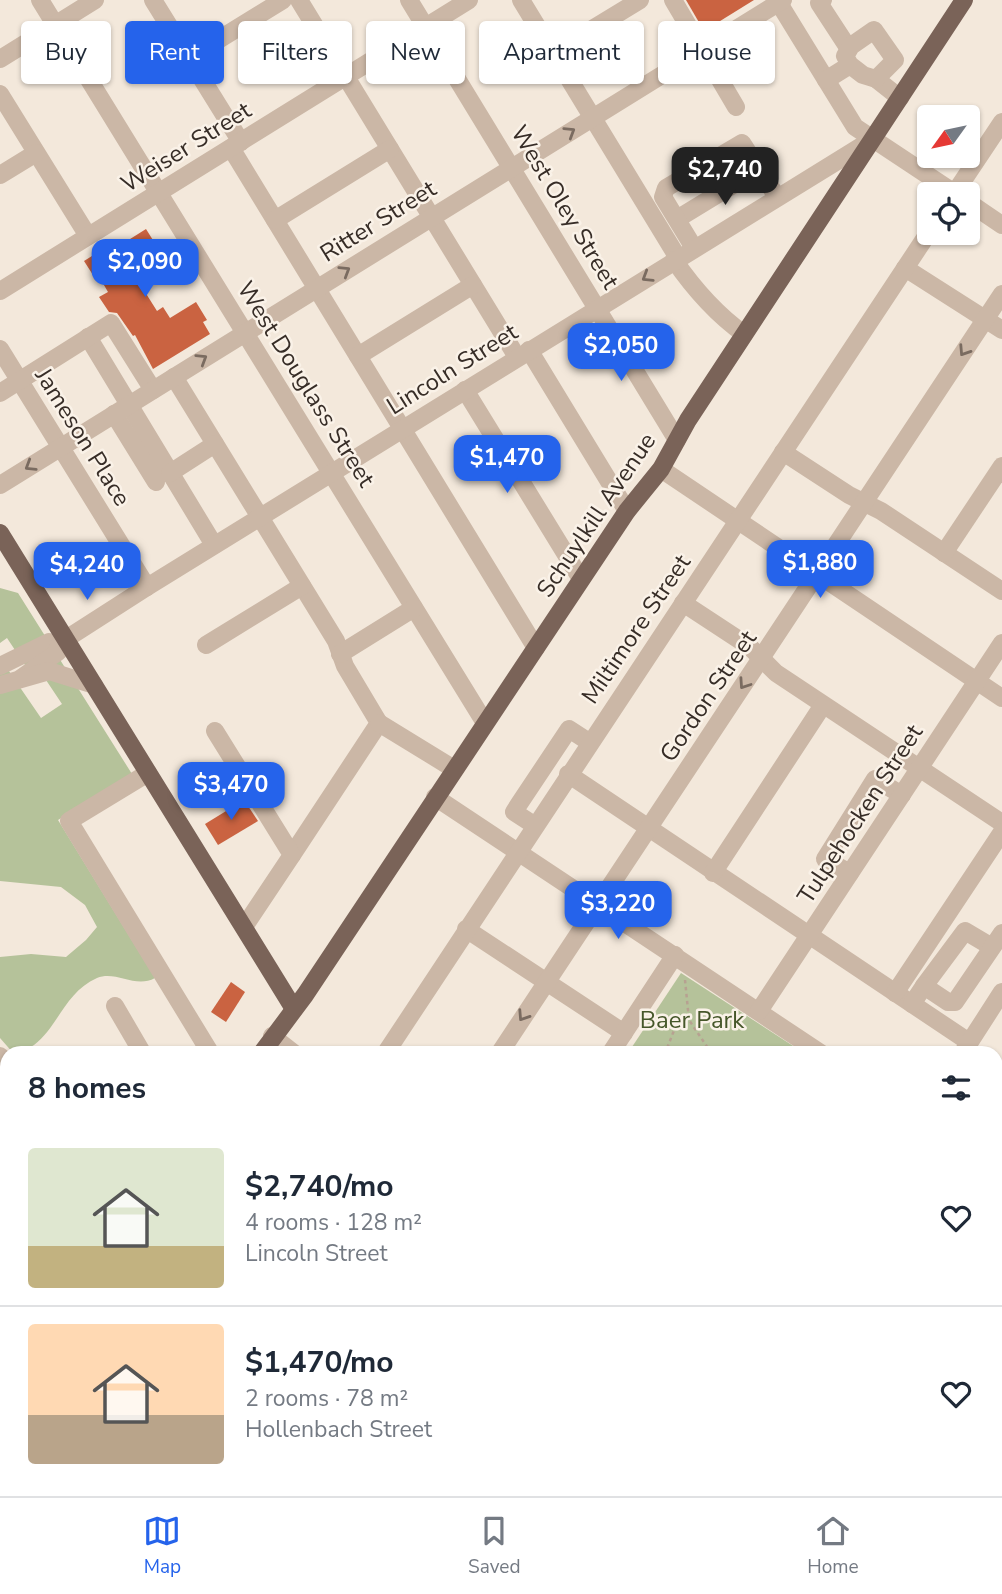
<!DOCTYPE html>
<html lang="en">
<head>
<meta charset="utf-8">
<style>
  :root { --surface:#fff; --page:#f2f2f3; --text:#1f2937; --muted:#747a83; --line:#e0e1e3; --accent:#2563eb }
  body { margin:0; font-family:"Nunito Sans",sans-serif; background:var(--page); color:var(--text); height:100vh; display:flex; flex-direction:column; font-size:26px; white-space:nowrap }
  * { box-sizing:border-box; margin:0 }
  p { font-size:23px; color:var(--muted) }
  .icon { flex:none; width:38px; height:38px; fill:none; stroke:currentColor; stroke-width:2; stroke-linecap:round; stroke-linejoin:round }
  .map { position:relative; flex:1; overflow:hidden }
  .panel { position:absolute; left:0px; top:1046px; width:1003px; height:450px; display:flex; flex-direction:column; background:var(--surface); border-radius:21px 21px 0 0; box-shadow:0 2px 5px #0004 }
  .panel>* { flex:none }
  .guide { position:absolute; left:21px; top:21px; width:961px; height:63px; display:flex; gap:14px }
  .needle { width:46px; rotate:237deg }
  .controls { position:absolute; left:917px; top:105px; display:grid; gap:14px }
  .controls a { display:grid; place-items:center; width:63px; height:63px; border-radius:7px; background:var(--surface); box-shadow:0 2px 5px #0004; font-size:35px }
  .price { position:absolute; translate:-50% -60px; padding:0 16px; border-radius:14px; background:var(--accent); color:#fff; font-size:23px; line-height:46px; filter:drop-shadow(0 2px 4px #0008) }
  .price::after { content:''; position:absolute; left:50%; top:42px; width:21px; height:16px; margin-left:-10px; background:inherit; clip-path:polygon(0 0,100% 0,50% 100%) }
  .price.on { background:#222; color:#fff }
  ul { padding:0; list-style:none }
  li { display:flex; align-items:center; gap:21px; height:175px; padding:0 28px }
  li+li { border-top:2px solid var(--line) }
  li span { display:grid; place-items:center; flex:none; width:196px; height:140px; border-radius:7px; color:#555 }
  li>.icon { margin-inline-start:auto }
  span .icon { width:84px; height:84px; fill:#fffc; stroke-width:1 }
  li b { font-size:30px }
  h2 { display:flex; justify-content:space-between; align-items:center; height:84px; padding:0 28px; font-size:30px }
  .chip { padding:0 24px; border-radius:7px; background:var(--surface); box-shadow:0 2px 5px #0004; font-size:24px; line-height:63px }
  .chip.on { background:var(--accent); color:#fff }
  .dock { display:flex; justify-content:space-around; align-items:center; height:98px; border-top:2px solid var(--line); background:var(--surface); font-size:19px; color:var(--muted) }
  .dock a { display:grid; justify-items:center; gap:4px }
  .dock .on { color:var(--accent) }
  .map>svg:first-child { display:block }
</style>
</head>
<body>
<div class="map">
<svg width="1002" height="1496" viewBox="0 0 1002 1496">
  <rect width="100%" height="100%" fill="#f3e8db"/>
  <g fill="#b5c29a" fill-rule="evenodd">
    <path d="M0 588 18 593 132 774 58 820 155 978C135 989 116 970 97 978 65 992 58 1027 34 1045 28 1049 20 1051 14 1054L0 1038V957L31 954 66 957 86 940 97 927 85 905 61 887 0 881V659L14 678 27 668 7 638 0 643ZM38 668 62 704 41 718 17 683Z"/>
    <path d="M681 973 804 1053H628Z"/>
  </g>
  <g fill="#79aeb1">
    <path d="M0 1176 7 1178V1268L0 1266Z"/>
    <path d="M363 1489H534L543 1496H378Z"/>
  </g>
  <g fill="#ca6341">
    <path d="M686 0H754L704 31Z"/>
    <path d="M146 229 161 253 164 251 170 262 140 284 157 311 163 307 170 318 196 302 207 320 203 322 210 334 153 369 135 335 133 336 117 313 109 312 99 297 108 292 97 273 93 275 84 261 108 246 111 251Z"/>
    <path d="M244 800 258 821 218 845 205 824Z"/>
    <path d="M231 982 245 992 226 1022 211 1012Z"/>
  </g>
  <g fill="none" stroke-linecap="round" stroke-linejoin="round">
    <g stroke="#b7a191" stroke-width="2.5" stroke-dasharray="3.5 3.5" stroke-linecap="butt">
      <path d="M685 980 689 1020 712 1054"/>
      <path d="M664 1054C673 1038 673 1023 688 1012"/>
      <path d="M581 1489 586 1496"/>
    </g>
    <g stroke="#cbb7a6" stroke-width="18">
      <path d="M40 0 485 723"/>
      <path d="M153 0 241 142"/>
      <path d="M299 0 517 357"/>
      <path d="M409 0 677 440"/>
      <path d="M521 0 678 258"/>
      <path d="M673 0 736 107"/>
      <path d="M777 0 855 127 956 194"/>
      <path d="M823 0 819 3 849 49"/>
      <path d="M553 53 640 0"/>
      <path d="M189 58 283 0"/>
      <path d="M0 59 95 0"/>
      <path d="M876 79 900 98"/>
      <path d="M826 80 850 65 845 56 851 46 874 30 895 60 876 79 863 75 850 65"/>
      <path d="M0 94 88 236"/>
      <path d="M231 148 536 648"/>
      <path d="M0 175 36 153"/>
      <path d="M954 194 1002 122"/>
      <path d="M968 202 1002 225"/>
      <path d="M677 219 759 169"/>
      <path d="M275 220 390 149"/>
      <path d="M694 248 663 197 666 188 742 143 777 197"/>
      <path d="M674 260C694 289 716 314 744 334"/>
      <path d="M905 268 1002 330"/>
      <path d="M0 291 469 0"/>
      <path d="M88 337 214 545"/>
      <path d="M0 349 147 587"/>
      <path d="M529 350 627 511"/>
      <path d="M358 356 473 285"/>
      <path d="M174 377 336 641 345 666 379 723 292 855"/>
      <path d="M465 390 581 579"/>
      <path d="M0 393 111 323 153 390"/>
      <path d="M114 414 156 482"/>
      <path d="M783 452 849 495 881 511 1002 591"/>
      <path d="M661 469 1002 698"/>
      <path d="M170 473 215 444"/>
      <path d="M0 485 783 0"/>
      <path d="M944 553 1002 466"/>
      <path d="M683 603 750 647 776 673 1002 823"/>
      <path d="M206 645 302 586"/>
      <path d="M340 654 414 608"/>
      <path d="M0 666 49 642 59 644"/>
      <path d="M21 678 58 652 59 644 66 639 147 587 873 139"/>
      <path d="M0 685 49 671 94 685"/>
      <path d="M379 723 454 769"/>
      <path d="M215 731 292 855 244 927"/>
      <path d="M148 773 69 821 211 1054"/>
      <path d="M568 774 969 1042"/>
      <path d="M435 797 822 1054"/>
      <path d="M534 825 514 812 519 804 569 729 589 742"/>
      <path d="M713 873 823 705"/>
      <path d="M850 873 825 859 875 779 902 795"/>
      <path d="M466 929 624 1033"/>
      <path d="M924 986 965 931 992 947"/>
      <path d="M895 993 1002 832"/>
      <path d="M912 1004 924 986 948 1002H955L1002 933"/>
      <path d="M115 1006 143 1054"/>
      <path d="M759 1011 1002 643"/>
      <path d="M272 1036 295 1054"/>
      <path d="M385 1054 929 232"/>
      <path d="M499 1054 1002 294"/>
      <path d="M610 1054 675 955"/>
      <path d="M962 1054 1002 992"/>
      <path d="M0 1056 7 1063"/>
      <path d="M996 1229 1002 1233"/>
      <path d="M996 1271 1002 1275"/>
      <path d="M996 1344 1002 1333"/>
      <path d="M990 1489 1002 1491"/>
    </g>
    <g stroke="#7a6358" stroke-width="18">
      <path d="M0 533 294 1009"/>
      <path d="M261 1054 305 995 627 511 661 469 688 420 964 0"/>
      <path d="M110 1496 112 1489"/>
    </g>
    <g stroke="#372d27" stroke-width="3.5" stroke-dasharray="2 5" stroke-linecap="butt">
      <path d="M0 1127 7 1130"/>
      <path d="M729 1489 747 1496"/>
    </g>
  </g>
  <defs><path id="oneway-chevron" d="M-2-3.5L2.5 0L-2 3.5" fill="none" stroke-width="1.6" stroke-linecap="round" stroke-linejoin="round" transform="scale(1.75)"/></defs>
  <g stroke="#7a6b60">
    <use href="#oneway-chevron" transform="translate(570 132) rotate(-32)"/>
    <use href="#oneway-chevron" transform="translate(345 271) rotate(-32)"/>
    <use href="#oneway-chevron" transform="translate(647 277) rotate(148)"/>
    <use href="#oneway-chevron" transform="translate(964 351) rotate(123)"/>
    <use href="#oneway-chevron" transform="translate(202 359) rotate(-32)"/>
    <use href="#oneway-chevron" transform="translate(30 466) rotate(148)"/>
    <use href="#oneway-chevron" transform="translate(744 684) rotate(124)"/>
    <use href="#oneway-chevron" transform="translate(523 1016) rotate(123)"/>
  </g>
  <g text-anchor="middle" stroke-width="5" stroke-linejoin="round" paint-order="stroke">
    <g font-size="24" fill="#372d27" stroke="#faf2e8">
      <text transform="translate(186 147) rotate(-32)" y="8">Weiser Street</text>
      <text transform="translate(565 207) rotate(59)" y="8">West Oley Street</text>
      <text transform="translate(378 221) rotate(-32)" y="8">Ritter Street</text>
      <text transform="translate(452 369) rotate(-32)" y="8">Lincoln Street</text>
      <text transform="translate(306 384) rotate(58)" y="8">West Douglass Street</text>
      <text transform="translate(83 437) rotate(58)" y="8">Jameson Place</text>
      <text transform="translate(596 515) rotate(-56)" y="8">Schuylkill Avenue</text>
      <text transform="translate(636 629) rotate(-56)" y="8">Miltimore Street</text>
      <text transform="translate(708 696) rotate(-56)" y="8">Gordon Street</text>
      <text transform="translate(860 814) rotate(-57)" y="8">Tulpehocken Street</text>
    </g>
    <g font-size="24" fill="#46572a" stroke="#faf2e8">
      <text x="692" y="1028">Baer Park</text>
    </g>
  </g>
</svg>
<div class="controls">
<a><svg class="needle" viewBox="-14 -14 28 28"><path d="M0-13l5 13h-10z" fill="#e53935"/><path d="M0 13l5-13h-10z" fill="#747a83"/></svg></a>
<a><svg class="icon" aria-label="locate" viewBox="0 0 24 24"><circle cx="12" cy="12" r="6"/><path d="M12 2v4M12 18v4M2 12h4M18 12h4"/></svg></a>
</div>
<b class="price on" style="left:725px;top:207px">$2,740</b>
<b class="price" style="left:145px;top:299px">$2,090</b>
<b class="price" style="left:621px;top:383px">$2,050</b>
<b class="price" style="left:507px;top:495px">$1,470</b>
<b class="price" style="left:820px;top:600px">$1,880</b>
<b class="price" style="left:87px;top:602px">$4,240</b>
<b class="price" style="left:231px;top:822px">$3,470</b>
<b class="price" style="left:618px;top:941px">$3,220</b>
<div class="guide">
<a class="chip">Buy</a>
<a class="chip on">Rent</a>
<a class="chip">Filters</a>
<a class="chip">New</a>
<a class="chip">Apartment</a>
<a class="chip">House</a>
</div>
<section class="panel">
<h2>8 homes<svg class="icon" aria-label="filters" viewBox="0 0 24 24"><path d="M4 7h16M4 17h16"/><circle cx="9" cy="7" r="2"/><circle cx="15" cy="17" r="2"/></svg></h2>
<ul>
<li><span style="background:linear-gradient(#dfe7d0 70%,#c2b280 0)"><svg class="icon" aria-label="home" viewBox="0 0 24 24"><path d="M3 11l9-7 9 7M6 9v11h12V9"/></svg></span><div><b>$2,740/mo</b><p>4 rooms · 128 m²</p><p>Lincoln Street</p></div><svg class="icon" aria-label="heart" viewBox="0 0 24 24"><path d="M12 20l-8-8c-3-5 5-10 8-4 3-6 11-1 8 4z"/></svg></li>
<li><span style="background:linear-gradient(#ffd9b3 65%,#b9a48a 0)"><svg class="icon" aria-label="home" viewBox="0 0 24 24"><path d="M3 11l9-7 9 7M6 9v11h12V9"/></svg></span><div><b>$1,470/mo</b><p>2 rooms · 78 m²</p><p>Hollenbach Street</p></div><svg class="icon" aria-label="heart" viewBox="0 0 24 24"><path d="M12 20l-8-8c-3-5 5-10 8-4 3-6 11-1 8 4z"/></svg></li>
</ul>
</section>
</div>
<nav class="dock">
<a class="on"><svg class="icon" aria-label="map" viewBox="0 0 24 24"><path d="M3 6l6-2 6 2 6-2v14l-6 2-6-2-6 2zM9 4v14M15 6v14"/></svg>Map</a>
<a><svg class="icon" aria-label="saved" viewBox="0 0 24 24"><path d="M7 4h10v16l-5-4-5 4z"/></svg>Saved</a>
<a><svg class="icon" aria-label="home" viewBox="0 0 24 24"><path d="M3 11l9-7 9 7M6 9v11h12V9"/></svg>Home</a>
</nav>
</body>
</html>
